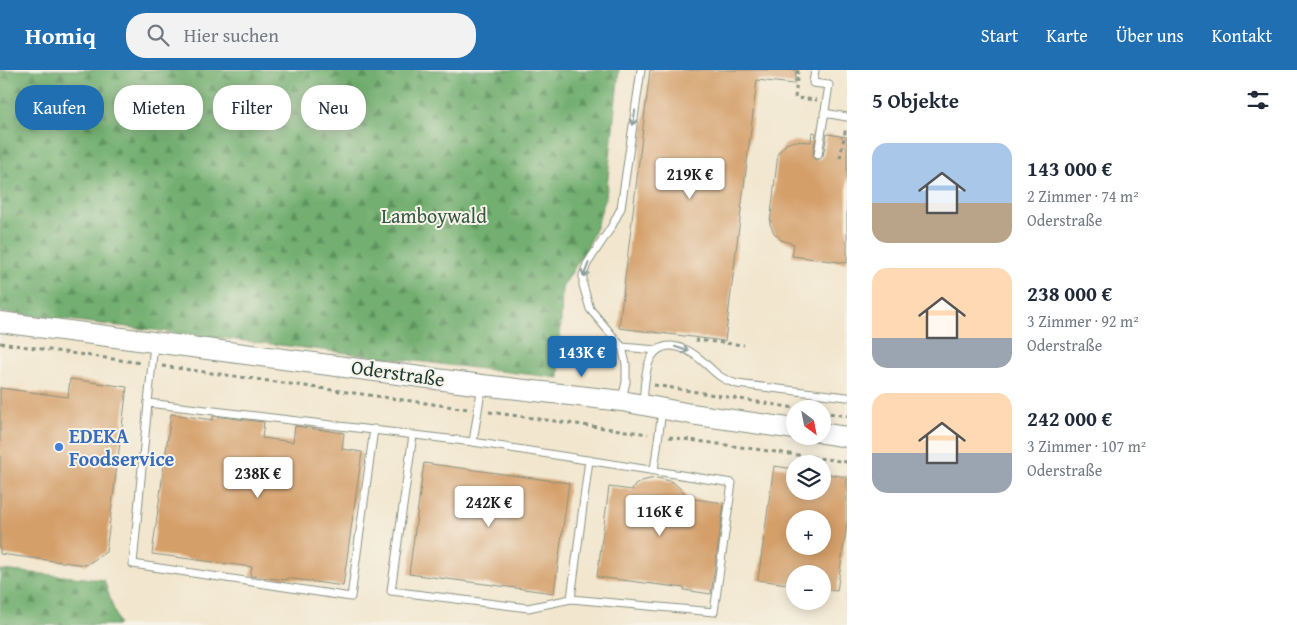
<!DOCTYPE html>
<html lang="de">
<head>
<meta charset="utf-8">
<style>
  :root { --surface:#fff; --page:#f2f2f3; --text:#1f2937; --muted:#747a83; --accent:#1f6fb2 }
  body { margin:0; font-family:"Gentium Book Plus",serif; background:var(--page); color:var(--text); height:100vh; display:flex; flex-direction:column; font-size:19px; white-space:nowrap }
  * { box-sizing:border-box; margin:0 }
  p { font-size:16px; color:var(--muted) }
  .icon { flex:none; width:28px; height:28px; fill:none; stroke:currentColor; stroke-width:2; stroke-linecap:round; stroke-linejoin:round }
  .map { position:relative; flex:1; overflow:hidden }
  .details { display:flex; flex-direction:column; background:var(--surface); width:450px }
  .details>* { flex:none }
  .guide { position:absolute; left:15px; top:15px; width:475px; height:45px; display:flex; gap:10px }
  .needle { width:32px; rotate:148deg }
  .controls { position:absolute; left:786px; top:330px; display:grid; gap:10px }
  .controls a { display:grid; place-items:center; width:45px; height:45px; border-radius:50%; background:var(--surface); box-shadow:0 2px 12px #0003; font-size:25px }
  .price { position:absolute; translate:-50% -42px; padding:0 11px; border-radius:5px; background:#fff; color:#222; font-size:16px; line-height:32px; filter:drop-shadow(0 1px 2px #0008) }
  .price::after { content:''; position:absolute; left:50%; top:30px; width:15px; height:11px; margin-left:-8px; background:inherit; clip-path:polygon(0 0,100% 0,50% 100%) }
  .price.on { background:var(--accent); color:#fff }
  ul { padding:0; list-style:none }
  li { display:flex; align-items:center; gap:15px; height:125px; padding:0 25px }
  li span { display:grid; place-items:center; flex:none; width:140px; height:100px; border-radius:15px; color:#555 }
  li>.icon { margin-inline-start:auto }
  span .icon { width:60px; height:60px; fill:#fffc; stroke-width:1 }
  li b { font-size:21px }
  h2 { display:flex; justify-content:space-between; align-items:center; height:60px; padding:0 25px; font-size:21px }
  .chip { padding:0 18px; border-radius:20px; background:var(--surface); box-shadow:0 2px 12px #0003; font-size:18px; line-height:45px }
  .chip.on { background:var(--accent); color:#fff }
  header { display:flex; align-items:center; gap:30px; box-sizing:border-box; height:70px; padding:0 25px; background:var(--accent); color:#fff }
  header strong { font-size:24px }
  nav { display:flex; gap:28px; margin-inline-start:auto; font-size:18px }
  .search { width:350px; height:45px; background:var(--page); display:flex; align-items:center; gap:12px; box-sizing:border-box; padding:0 18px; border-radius:20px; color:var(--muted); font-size:19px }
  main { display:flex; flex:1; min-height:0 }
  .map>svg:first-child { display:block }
</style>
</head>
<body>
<header>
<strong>Homiq</strong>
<div class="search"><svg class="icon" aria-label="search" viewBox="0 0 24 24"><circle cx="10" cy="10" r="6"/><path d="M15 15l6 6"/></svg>Hier suchen</div>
<nav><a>Start</a><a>Karte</a><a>Über uns</a><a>Kontakt</a></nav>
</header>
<main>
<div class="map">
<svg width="847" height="555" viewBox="0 0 847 555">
  <defs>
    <pattern id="forest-firs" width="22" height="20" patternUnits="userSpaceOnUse" patternTransform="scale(1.25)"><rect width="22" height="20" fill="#72af70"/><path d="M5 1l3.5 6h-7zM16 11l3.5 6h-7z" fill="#5d905d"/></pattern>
  </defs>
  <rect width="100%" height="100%" fill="#f7f3e8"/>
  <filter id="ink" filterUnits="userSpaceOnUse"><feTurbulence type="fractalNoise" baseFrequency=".02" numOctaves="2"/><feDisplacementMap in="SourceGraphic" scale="10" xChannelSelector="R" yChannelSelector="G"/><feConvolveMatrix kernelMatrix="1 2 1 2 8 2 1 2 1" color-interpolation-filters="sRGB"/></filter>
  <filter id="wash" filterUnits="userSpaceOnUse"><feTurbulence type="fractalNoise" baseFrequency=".0096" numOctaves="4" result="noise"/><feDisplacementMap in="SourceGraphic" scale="20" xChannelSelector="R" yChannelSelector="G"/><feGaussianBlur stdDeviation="1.12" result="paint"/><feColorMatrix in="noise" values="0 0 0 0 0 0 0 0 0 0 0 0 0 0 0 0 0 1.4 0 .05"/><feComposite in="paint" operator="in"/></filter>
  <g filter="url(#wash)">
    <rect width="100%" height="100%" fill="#f2e6ce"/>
    <g fill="url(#forest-firs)" stroke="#487652">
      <path d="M0 0H619L606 126 596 157 588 176 562 218 559 308 0 242Z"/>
      <path d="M0 500 104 510 119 555H0Z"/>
    </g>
    <g id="blocks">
      <g fill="#d49f69" fill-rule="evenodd">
        <path d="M650 0H796L794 14 757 10 725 271 619 258Z"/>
        <path d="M812 62 816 63 813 85 814 89 818 90 823 86 827 64 847 67V193L792 186 794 174 781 170 774 163 770 154 778 83 786 74 794 71 811 72Z"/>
        <path d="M70 309 127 317 106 482 86 495 0 484V318L68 327Z"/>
        <path d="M171 344 213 350V346L264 352 262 368 293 372 295 356 344 363 342 379 362 382 343 516 287 508V510L250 506 252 497 152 484Z"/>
        <path d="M424 393 569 413 554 523 409 504Z"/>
        <path d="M774 396 795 399V421H822V403L847 407V453L837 521 822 519V504H795V515L758 510ZM795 449H822V476H795Z"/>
        <path d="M658 408 673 412 684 422 687 428 724 433 711 524 684 520 685 518 597 507 609 417 632 420 635 415 642 411 650 409Z"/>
      </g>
    </g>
  </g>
  <g filter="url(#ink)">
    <use href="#blocks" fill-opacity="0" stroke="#889281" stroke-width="1"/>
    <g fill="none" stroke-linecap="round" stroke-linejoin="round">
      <g stroke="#889281" stroke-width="9">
        <g id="lane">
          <path d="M815 0 813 13 829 15 818 85"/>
          <path d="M824 43 847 47"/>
          <path d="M154 274 148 333 473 372 732 413 714 542 571 529 528 538 391 521 413 365"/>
          <path d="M622 277 657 280"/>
          <path d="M622 329 626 312V294L622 277 590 239 583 215V205L587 194 612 156 621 138 641 0"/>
          <path d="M148 333 133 494 351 527 374 359"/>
          <path d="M643 334C645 314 643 275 672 276 683 277 692 282 700 289 715 301 717 308 737 314L847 327"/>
          <path d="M473 372 482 315"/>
          <path d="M654 400 662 341"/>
          <path d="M571 529 589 390"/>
        </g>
      </g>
      <g stroke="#889281" stroke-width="22">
        <g id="secondary">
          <path d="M0 252 482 315 622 331 691 344 795 359"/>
          <path d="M822 363 847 367"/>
        </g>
      </g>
      <g stroke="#889281" stroke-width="3" stroke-dasharray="4 4" stroke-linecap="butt">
        <path d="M798 0 795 28 817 30"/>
        <path d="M840 88 846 57"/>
        <path d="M695 270 744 275"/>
        <path d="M0 273 141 293"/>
        <path d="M162 296 468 339"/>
        <path d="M654 315 801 339"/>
        <path d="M489 342 648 364"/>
        <path d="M822 342 847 346"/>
        <path d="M669 367 847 392"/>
      </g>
      <use href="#lane" stroke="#fff" stroke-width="7"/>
      <use href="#secondary" stroke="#fff" stroke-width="20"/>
    </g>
    <defs><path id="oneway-shaft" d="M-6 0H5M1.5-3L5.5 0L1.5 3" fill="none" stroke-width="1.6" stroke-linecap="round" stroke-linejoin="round" transform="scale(1.25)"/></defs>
    <g stroke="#8f9e9a">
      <use href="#oneway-shaft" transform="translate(634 48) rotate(99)"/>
      <use href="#oneway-shaft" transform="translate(586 200) rotate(110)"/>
      <use href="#oneway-shaft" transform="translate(682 279) rotate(18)"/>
    </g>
  </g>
  <circle fill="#3f7fe0" stroke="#f7f3e8" stroke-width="2" cx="59" cy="377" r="5"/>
  <g text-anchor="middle" stroke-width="4" stroke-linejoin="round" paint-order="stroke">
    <g font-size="20" fill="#355944" stroke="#f7f3e8">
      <text x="434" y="153">Lamboywald</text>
    </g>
    <g font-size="20" fill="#1f3d34" stroke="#f7f3e8">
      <text transform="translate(398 303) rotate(8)" y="7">Oderstraße</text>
    </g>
    <g font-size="20" font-weight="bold" fill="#366cbe" stroke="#f7f3e8" text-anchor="start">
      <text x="69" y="373">EDEKA<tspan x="69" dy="23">Foodservice</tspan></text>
    </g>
  </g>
</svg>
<div class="controls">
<a><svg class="needle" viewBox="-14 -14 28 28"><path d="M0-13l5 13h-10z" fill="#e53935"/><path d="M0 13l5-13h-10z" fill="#747a83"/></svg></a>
<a><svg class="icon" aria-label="layers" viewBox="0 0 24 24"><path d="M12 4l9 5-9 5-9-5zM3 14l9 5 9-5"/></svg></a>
<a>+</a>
<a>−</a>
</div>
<b class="price" style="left:690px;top:130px">219K €</b>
<b class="price on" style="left:582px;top:308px">143K €</b>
<b class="price" style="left:258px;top:429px">238K €</b>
<b class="price" style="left:489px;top:458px">242K €</b>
<b class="price" style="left:660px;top:467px">116K €</b>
<div class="guide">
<a class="chip on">Kaufen</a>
<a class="chip">Mieten</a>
<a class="chip">Filter</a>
<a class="chip">Neu</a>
</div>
</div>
<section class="details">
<h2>5 Objekte<svg class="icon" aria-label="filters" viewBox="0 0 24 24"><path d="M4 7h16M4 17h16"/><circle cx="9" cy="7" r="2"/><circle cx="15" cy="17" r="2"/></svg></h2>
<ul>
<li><span style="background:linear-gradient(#a9c7e8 60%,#b9a48a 0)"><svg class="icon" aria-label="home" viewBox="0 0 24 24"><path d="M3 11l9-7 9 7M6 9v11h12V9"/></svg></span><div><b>143 000 €</b><p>2 Zimmer · 74 m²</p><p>Oderstraße</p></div></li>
<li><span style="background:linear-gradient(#ffd9b3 70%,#9aa5b1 0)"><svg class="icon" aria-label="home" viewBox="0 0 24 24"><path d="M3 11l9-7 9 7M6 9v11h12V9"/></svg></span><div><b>238 000 €</b><p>3 Zimmer · 92 m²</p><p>Oderstraße</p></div></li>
<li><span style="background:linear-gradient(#ffd9b3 60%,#9aa5b1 0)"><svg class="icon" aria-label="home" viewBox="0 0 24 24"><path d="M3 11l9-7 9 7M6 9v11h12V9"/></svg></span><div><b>242 000 €</b><p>3 Zimmer · 107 m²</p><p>Oderstraße</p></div></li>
</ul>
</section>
</main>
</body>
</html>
